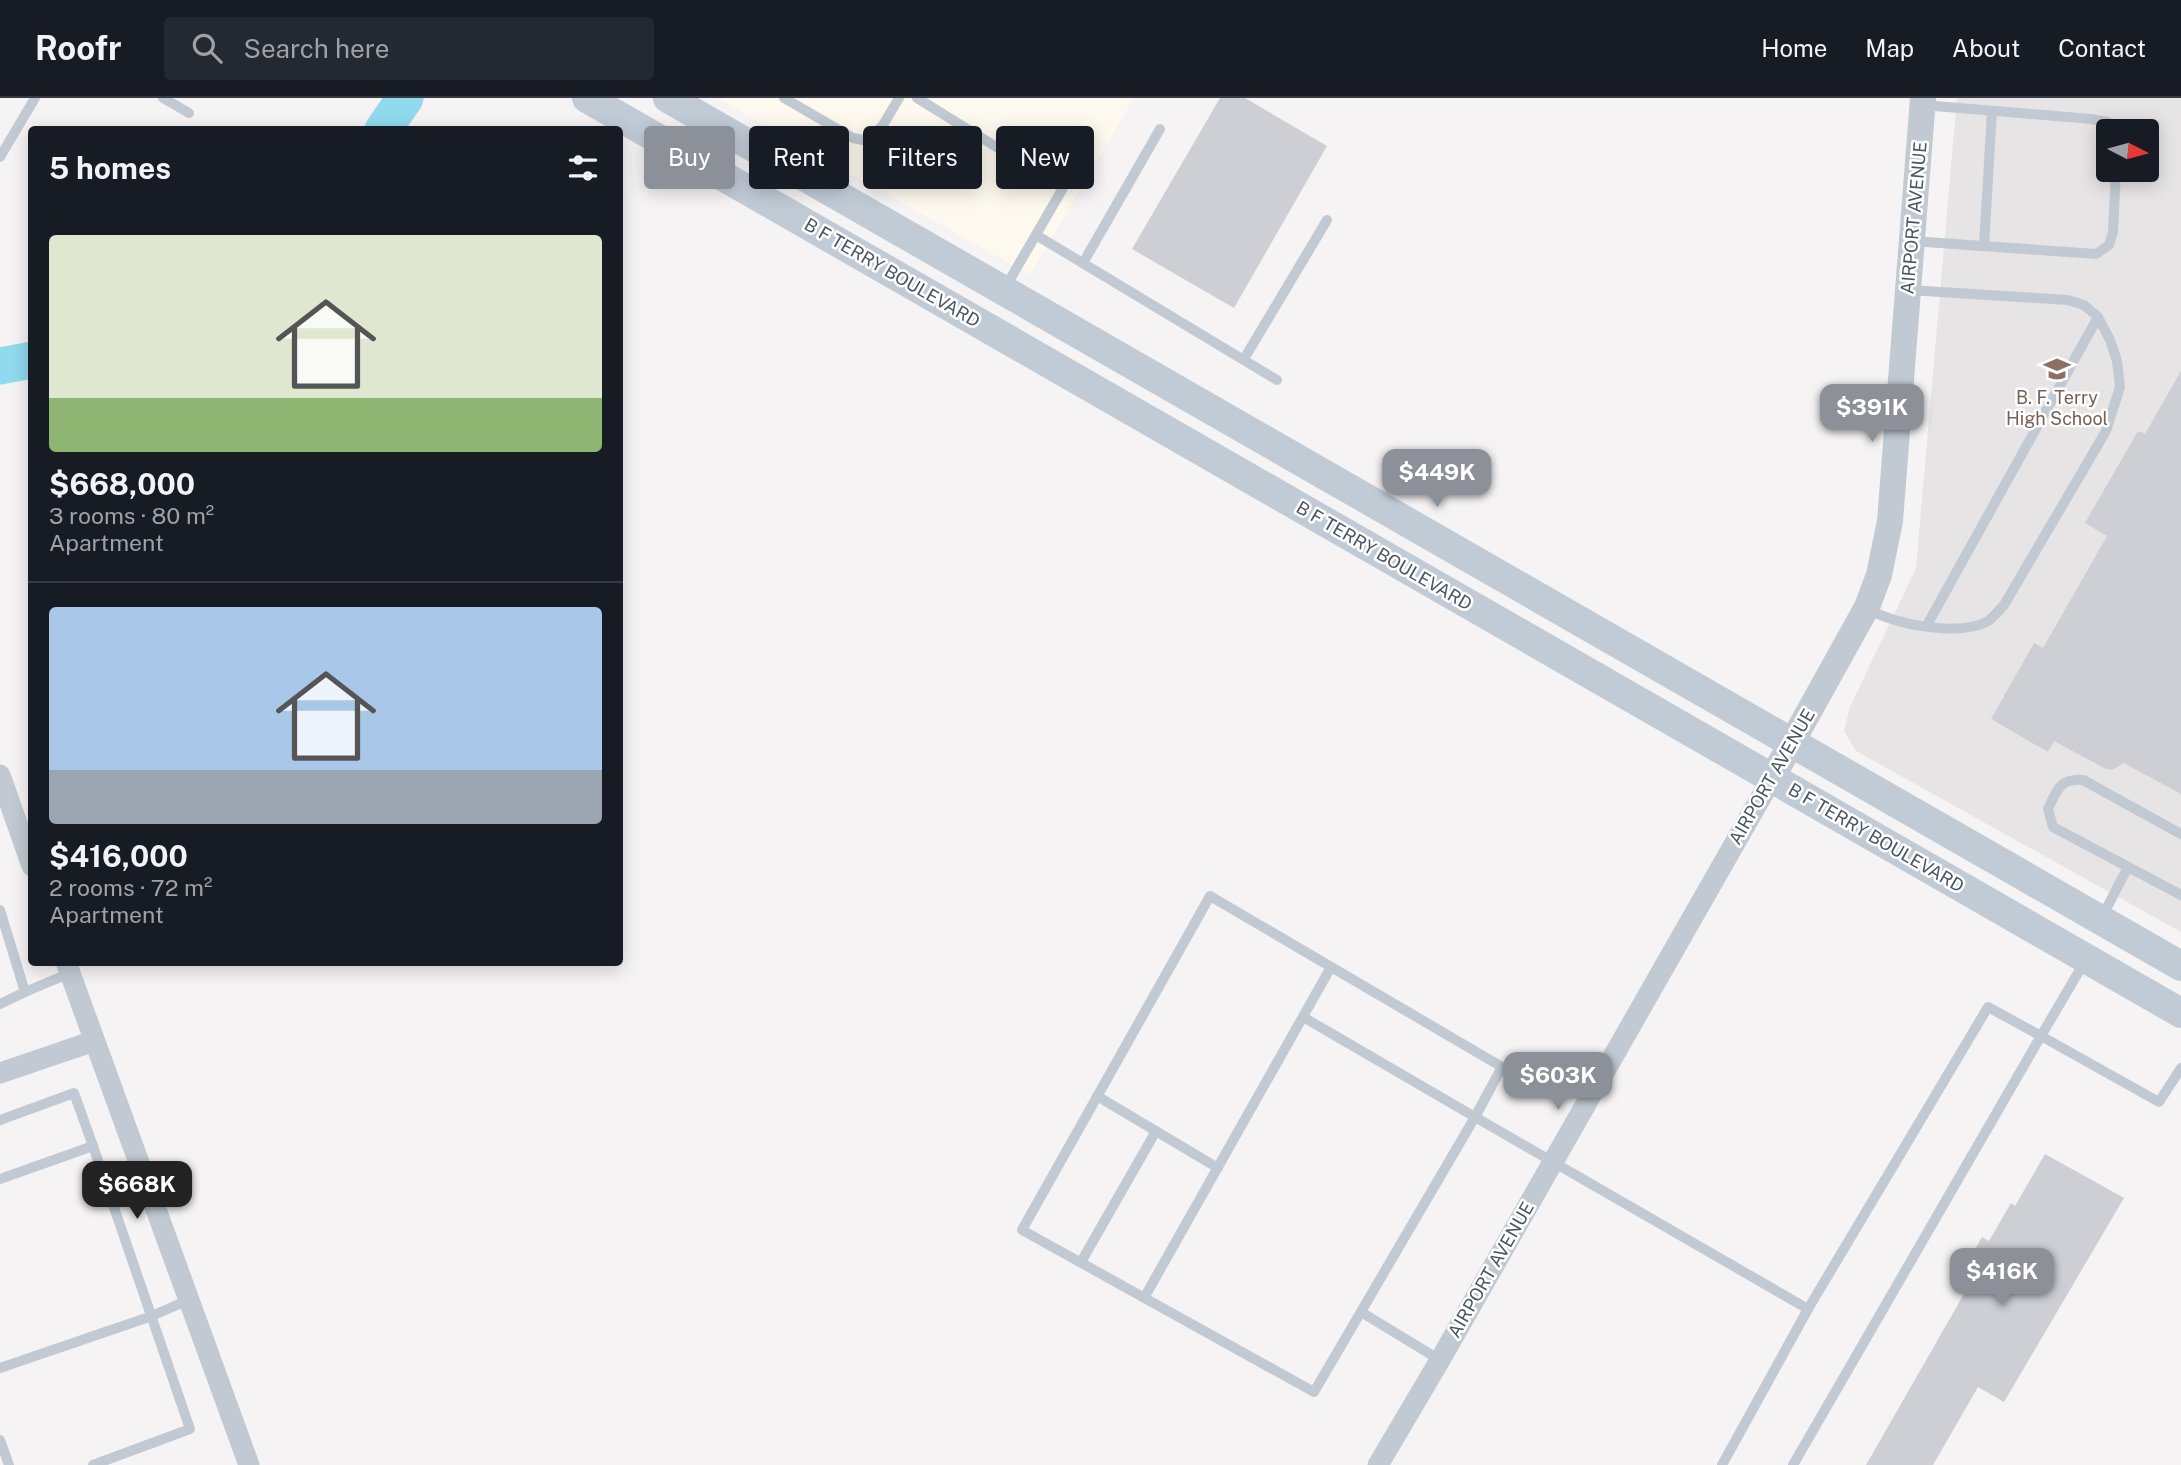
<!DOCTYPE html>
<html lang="en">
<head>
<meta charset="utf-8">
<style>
  :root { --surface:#171b24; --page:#242831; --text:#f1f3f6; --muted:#9ea1a6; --line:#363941; --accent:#8c9099 }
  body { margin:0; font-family:"Public Sans",sans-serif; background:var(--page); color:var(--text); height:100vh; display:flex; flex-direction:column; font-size:26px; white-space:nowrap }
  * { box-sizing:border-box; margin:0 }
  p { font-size:23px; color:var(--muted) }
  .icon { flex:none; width:38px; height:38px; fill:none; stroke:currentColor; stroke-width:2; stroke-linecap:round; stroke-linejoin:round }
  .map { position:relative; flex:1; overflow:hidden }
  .side { position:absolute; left:28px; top:28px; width:595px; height:840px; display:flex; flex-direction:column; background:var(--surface); border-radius:7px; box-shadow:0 4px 18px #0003 }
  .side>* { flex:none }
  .top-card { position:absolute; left:644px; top:28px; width:665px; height:63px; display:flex; gap:14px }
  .needle { width:46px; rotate:96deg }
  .controls { position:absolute; left:2096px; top:21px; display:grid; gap:14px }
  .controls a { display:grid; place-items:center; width:63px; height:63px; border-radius:7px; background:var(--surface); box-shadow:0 4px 18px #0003; font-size:35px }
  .price { position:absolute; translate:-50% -60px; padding:0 16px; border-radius:14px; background:var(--accent); color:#fff; font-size:23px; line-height:46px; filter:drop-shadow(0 2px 4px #0008) }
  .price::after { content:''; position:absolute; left:50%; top:42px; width:21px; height:16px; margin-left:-10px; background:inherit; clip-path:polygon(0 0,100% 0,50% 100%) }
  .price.active { background:#222; color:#fff }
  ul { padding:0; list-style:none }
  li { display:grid; align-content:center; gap:14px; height:371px; padding:0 21px }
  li+li { border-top:2px solid var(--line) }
  li span { display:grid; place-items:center; height:217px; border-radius:7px; color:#555 }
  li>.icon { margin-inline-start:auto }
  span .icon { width:126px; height:126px; fill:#fffc; stroke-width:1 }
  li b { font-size:30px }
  h2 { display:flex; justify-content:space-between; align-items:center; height:84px; padding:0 21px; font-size:30px }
  .tag { padding:0 24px; border-radius:7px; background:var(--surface); box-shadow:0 4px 18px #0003; font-size:24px; line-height:63px }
  .tag.active { background:var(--accent); color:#fff }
  header { display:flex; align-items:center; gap:42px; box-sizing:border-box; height:98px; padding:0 35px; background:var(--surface); border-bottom:2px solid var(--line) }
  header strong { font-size:33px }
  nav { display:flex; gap:38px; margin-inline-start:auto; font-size:24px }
  .search { width:490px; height:63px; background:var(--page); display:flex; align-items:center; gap:18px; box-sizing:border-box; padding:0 24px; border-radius:7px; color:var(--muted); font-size:26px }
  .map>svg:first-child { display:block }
</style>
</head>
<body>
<header>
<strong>Roofr</strong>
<div class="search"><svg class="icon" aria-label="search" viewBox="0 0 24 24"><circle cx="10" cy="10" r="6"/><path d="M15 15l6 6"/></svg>Search here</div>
<nav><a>Home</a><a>Map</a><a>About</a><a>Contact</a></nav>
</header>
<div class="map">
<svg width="2181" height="1367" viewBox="0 0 2181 1367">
  <rect width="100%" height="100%" fill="#f5f3f3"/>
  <path fill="#fdf9ef" d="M717 0H1134L1030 177Z"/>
  <path fill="#e6e4e5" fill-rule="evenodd" d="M1957 0H2181V834L1856 653 1844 633 1850 609 1916 470ZM2109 33H2147V72H2109Z"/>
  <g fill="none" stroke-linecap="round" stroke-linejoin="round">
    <g stroke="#90daee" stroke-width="37">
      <path d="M383 32 405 0"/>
      <path d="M0 268 32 262"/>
    </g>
  </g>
  <g fill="#cdcfd5">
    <path d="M1220 0H1245L1327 48 1234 210 1132 151Z"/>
    <path d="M2181 273V696L2124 665 2112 672 2106 671 2054 643 2048 654 1991 621 2034 545 2043 550 2107 438 2085 425 2138 333 2145 336Z"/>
    <path d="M2045 1056 2124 1100 2004 1304 1978 1289 1933 1367H1866L1968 1189 1959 1180 1982 1139 1989 1143 2011 1105 2015 1108Z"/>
  </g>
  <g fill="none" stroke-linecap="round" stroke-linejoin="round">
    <g stroke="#c1cad2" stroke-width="10">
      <path d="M163 0 189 15"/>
      <path d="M784 0 853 40 868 43 883 27 899 0"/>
      <path d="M917 0 1063 90 1005 190"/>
      <path d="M1923 7 2091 21 2107 24 2116 29 2117 33"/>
      <path d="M0 59 35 0"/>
      <path d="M1036 137 1277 282"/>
      <path d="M1912 143 2096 156 2109 147 2113 134 2116 72"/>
      <path d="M1984 148 1992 13"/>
      <path d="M1083 165 1160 31"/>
      <path d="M1244 261 1327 122"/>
      <path d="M1867 510C1893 527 1960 539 1988 523 1994 519 1999 512 2004 507L2106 333 2120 289 2117 263 2110 242 2098 219 2084 207 2068 202 1908 192"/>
      <path d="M1927 527 2098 219"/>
      <path d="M2181 736 2083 682C2060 680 2057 692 2048 711L2053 729 2181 797"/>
      <path d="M0 812 25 894 0 906"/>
      <path d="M2102 819 2128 769"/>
      <path d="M2085 863 2041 938 2159 1004 2181 970"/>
      <path d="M25 894 70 875"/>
      <path d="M1303 919 1475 1019 1502 969 1210 798 1022 1132 1314 1294 1475 1019 1808 1211"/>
      <path d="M1097 998 1218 1070"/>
      <path d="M0 1022 74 995 93 1048 0 1081"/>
      <path d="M1081 1164 1156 1033"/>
      <path d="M1144 1200 1331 869"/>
      <path d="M1361 1214 1440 1262"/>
      <path d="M0 1270 152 1218 188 1202"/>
      <path d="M0 1342 9 1367"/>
      <path d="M93 1367 190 1331 93 1048"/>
      <path d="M1722 1367 1808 1211 1988 909 2041 938 1793 1367"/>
    </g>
    <g stroke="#c1cad2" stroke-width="21">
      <path d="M0 677 32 768"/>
      <path d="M66 864 249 1367"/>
      <path d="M0 975 94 943"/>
      <path d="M1378 1367 1440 1262 1772 680"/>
    </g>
    <path stroke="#c1cad2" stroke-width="26" d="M1772 680 1867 509 1879 477 1890 423 1923 0"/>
    <g stroke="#c1cbd6" stroke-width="30">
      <path d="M587 0 2181 915"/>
      <path d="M668 0 2181 868"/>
    </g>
  </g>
  <defs>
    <g id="school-bare" transform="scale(2.1)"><path d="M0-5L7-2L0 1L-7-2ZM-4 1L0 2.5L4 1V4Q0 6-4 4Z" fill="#8d6e63" stroke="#fff" stroke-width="2.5" paint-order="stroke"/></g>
  </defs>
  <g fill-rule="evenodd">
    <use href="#school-bare" x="2057" y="271"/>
  </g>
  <g text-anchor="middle" stroke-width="5" stroke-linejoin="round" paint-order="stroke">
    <g font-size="18" fill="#4a5661" stroke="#fff">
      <text transform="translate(1914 120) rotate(-85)" y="6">AIRPORT AVENUE</text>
      <text transform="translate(892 175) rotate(30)" y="6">B F TERRY BOULEVARD</text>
      <text transform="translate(1384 458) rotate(30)" y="6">B F TERRY BOULEVARD</text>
      <text transform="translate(1772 679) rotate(-60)" y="6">AIRPORT AVENUE</text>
      <text transform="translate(1876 740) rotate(30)" y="6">B F TERRY BOULEVARD</text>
      <text transform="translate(1491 1172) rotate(-60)" y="6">AIRPORT AVENUE</text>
    </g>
    <g font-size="18" fill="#785e54" stroke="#fff">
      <text x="2057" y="306">B. F. Terry<tspan x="2057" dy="21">High School</tspan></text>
    </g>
  </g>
</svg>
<div class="controls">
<a><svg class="needle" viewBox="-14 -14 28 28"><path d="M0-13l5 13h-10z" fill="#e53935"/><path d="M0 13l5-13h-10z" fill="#9ea1a6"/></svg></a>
</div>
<b class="price" style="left:1872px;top:346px">$391K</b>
<b class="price" style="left:1437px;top:411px">$449K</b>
<b class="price" style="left:1558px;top:1014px">$603K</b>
<b class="price active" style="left:137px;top:1123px">$668K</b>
<b class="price" style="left:2002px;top:1210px">$416K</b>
<div class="top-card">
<a class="tag active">Buy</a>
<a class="tag">Rent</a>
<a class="tag">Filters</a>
<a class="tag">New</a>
</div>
<section class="side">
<h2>5 homes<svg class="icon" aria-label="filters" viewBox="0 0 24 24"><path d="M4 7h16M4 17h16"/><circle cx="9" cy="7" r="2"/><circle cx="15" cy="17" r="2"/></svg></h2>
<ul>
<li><span style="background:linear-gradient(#dfe7d0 75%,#8fb573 0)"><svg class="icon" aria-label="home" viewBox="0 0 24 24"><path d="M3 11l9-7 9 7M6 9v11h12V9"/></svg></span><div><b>$668,000</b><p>3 rooms · 80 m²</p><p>Apartment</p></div></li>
<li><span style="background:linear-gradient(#a9c7e8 75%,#9aa5b1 0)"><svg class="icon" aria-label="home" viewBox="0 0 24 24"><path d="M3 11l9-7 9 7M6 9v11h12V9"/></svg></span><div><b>$416,000</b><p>2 rooms · 72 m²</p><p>Apartment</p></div></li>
</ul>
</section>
</div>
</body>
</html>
